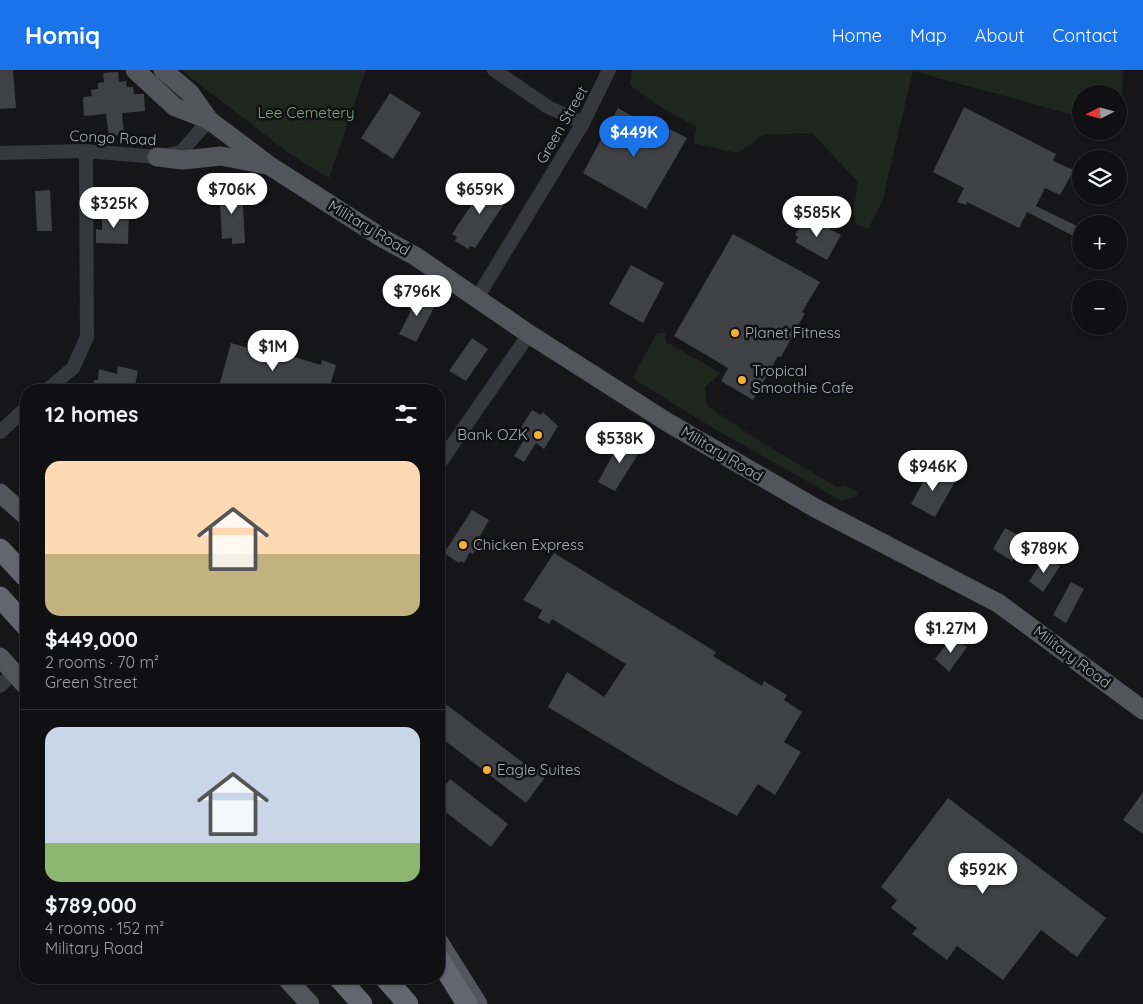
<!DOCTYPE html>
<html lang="en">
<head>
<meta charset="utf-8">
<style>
  :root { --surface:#101012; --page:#19191b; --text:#f1f3f6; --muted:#9c9d9f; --line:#303032; --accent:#1a73e8 }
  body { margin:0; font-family:Quicksand,sans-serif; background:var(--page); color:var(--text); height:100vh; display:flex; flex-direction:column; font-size:19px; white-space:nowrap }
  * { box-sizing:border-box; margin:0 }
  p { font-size:16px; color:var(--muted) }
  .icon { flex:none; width:28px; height:28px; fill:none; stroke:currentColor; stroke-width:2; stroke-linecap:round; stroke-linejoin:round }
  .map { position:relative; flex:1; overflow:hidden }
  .sheet { position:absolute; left:20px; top:314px; width:425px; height:600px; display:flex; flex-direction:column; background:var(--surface); border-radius:20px; box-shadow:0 1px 4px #0004,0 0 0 1px var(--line) }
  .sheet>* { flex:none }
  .needle { width:32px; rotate:264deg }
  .controls { position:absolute; left:1072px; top:15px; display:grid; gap:10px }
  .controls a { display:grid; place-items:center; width:55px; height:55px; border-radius:50%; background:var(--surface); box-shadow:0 1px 4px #0004,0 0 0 1px var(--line); font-size:25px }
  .price { position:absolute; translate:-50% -42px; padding:0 11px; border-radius:18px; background:#fff; color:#222; font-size:16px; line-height:32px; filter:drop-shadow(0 1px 2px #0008) }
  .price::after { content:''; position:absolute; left:50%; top:30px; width:15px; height:11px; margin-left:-8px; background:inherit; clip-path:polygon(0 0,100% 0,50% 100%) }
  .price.on { background:var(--accent); color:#fff }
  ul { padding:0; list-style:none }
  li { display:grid; align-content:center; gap:10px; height:265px; padding:0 25px }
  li+li { border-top:1px solid var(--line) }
  li span { display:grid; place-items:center; height:155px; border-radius:15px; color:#555 }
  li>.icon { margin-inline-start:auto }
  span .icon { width:90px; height:90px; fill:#fffc; stroke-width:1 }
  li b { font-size:21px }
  h2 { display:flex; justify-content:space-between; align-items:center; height:60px; padding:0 25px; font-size:21px }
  header { display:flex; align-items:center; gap:30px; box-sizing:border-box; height:70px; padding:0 25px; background:var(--accent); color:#fff }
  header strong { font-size:24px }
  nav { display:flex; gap:28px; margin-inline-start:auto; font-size:18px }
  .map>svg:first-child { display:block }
</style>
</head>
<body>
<header>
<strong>Homiq</strong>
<nav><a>Home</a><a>Map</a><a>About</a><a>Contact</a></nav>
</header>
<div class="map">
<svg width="1143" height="934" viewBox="0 0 1143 934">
  <rect width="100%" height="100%" fill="#161618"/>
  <g fill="#1e261f">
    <path d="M181 0H366L329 108 290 84Z"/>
    <path d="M632 0H1123L1121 57 1119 24H1081V47L913 1 882 132 868 159 856 154C850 140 858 126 857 111L812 63 764 65 737 83 693 73 697 57 662 38 630 15Z"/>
    <path d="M657 263H665L666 272 721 303 705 317 706 333 710 338 761 372 837 417 845 415 858 422 856 427 842 431 713 358 632 308Z"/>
  </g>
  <g fill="#404145">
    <path d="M0 0H13L16 38 0 39Z"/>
    <path d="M118 2 119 12 126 11 127 17H133L134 24H144L145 41 122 43 124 65 109 66 106 44 84 46 83 27 92 26 91 20 98 19V13L104 12 103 3Z"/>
    <path d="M390 23 421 43 393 89 361 68Z"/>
    <path d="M964 37 1056 84 1053 91 1074 100 1060 125 1045 118 1036 136 1081 158V170L1027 142 1019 158 967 132 966 135 957 132 964 118 933 102Z"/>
    <path d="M618 38 666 66 670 59 687 68 646 139 583 103Z"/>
    <path d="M488 110 510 125 475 178 470 176 468 179 455 171 457 167 452 164Z"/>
    <path d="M242 118 245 173 232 174V168L222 169 219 120Z"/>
    <path d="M50 120 52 161H37L35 121Z"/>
    <path d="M102 142 129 143 128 174 96 173V159L102 160Z"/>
    <path d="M806 146 841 165 827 190 795 172 798 167 795 165Z"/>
    <path d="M733 164 820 212 802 242 805 243 781 287 778 286 753 330 721 311 728 298 674 266Z"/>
    <path d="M631 195 664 213 643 253 609 234Z"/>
    <path d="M413 224 436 234 416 272 399 264 410 243 411 239 407 237Z"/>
    <path d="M472 268 488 279 466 311 449 301Z"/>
    <path d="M231 273 259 281 261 277 321 295 322 290 336 295 329 320H218Z"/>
    <path d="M118 296 138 301 134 320H92L94 310H98L99 299 117 304Z"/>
    <path d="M532 340 541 345 543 342 558 356 544 379 536 373 524 392 514 386 526 367 518 362Z"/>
    <path d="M623 366 642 378 615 421 598 412Z"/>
    <path d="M932 396 956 410 935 447 911 434Z"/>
    <path d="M472 440 489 450 480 466 483 468 473 484 470 482 464 493 461 491 459 493 444 483Z"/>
    <path d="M1005 458 1025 469 1012 491 993 479Z"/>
    <path d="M554 483 716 582 713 586 762 616 764 611 787 625 784 630 802 642 784 672 801 682 775 725 758 714 737 746 668 709 548 637 567 602 604 627 626 594 552 549 549 554 538 548 542 540 523 530Z"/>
    <path d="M1045 487 1060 496 1043 522 1029 511Z"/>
    <path d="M1071 512 1084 519 1066 553 1053 545Z"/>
    <path d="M952 567 967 577 949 602 935 589Z"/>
    <path d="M439 629 529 697 531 694 546 706 526 733 439 666Z"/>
    <path d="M450 709 508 754 491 777 439 737V723Z"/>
    <path d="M1143 722V764L1123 750Z"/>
    <path d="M948 728 1106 848 1077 887 1041 860 1003 910 957 876 947 890 912 864 917 858 891 838 897 830 881 817Z"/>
  </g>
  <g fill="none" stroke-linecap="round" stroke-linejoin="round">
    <g stroke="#37383d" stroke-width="14">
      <path d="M494 0 548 37 583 53"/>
      <path d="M0 83 86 81 157 87 181 82 209 50"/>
      <path d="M477 228 583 53 609 0"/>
      <path d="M47 320 73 298 87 267 86 81"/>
      <path d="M0 362 26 338"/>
      <path d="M439 394 529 264"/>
      <path d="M0 616 14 602"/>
    </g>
    <g stroke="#53555c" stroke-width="19">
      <path d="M135 0 175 37 209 50"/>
      <path d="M163 0 190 23 209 50 270 96 384 169 415 186 529 264 667 352 817 439 998 533 1143 640"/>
      <path d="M157 87 183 90 221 86 267 95"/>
      <path d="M0 423 26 446"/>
      <path d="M0 587 26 616"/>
      <path d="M439 872 478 934"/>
      <path d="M286 908 310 934"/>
    </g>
    <g stroke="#63666e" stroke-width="21">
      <path d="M0 479 26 507"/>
      <path d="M0 527 26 556"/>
      <path d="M439 889 467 934"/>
      <path d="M339 908 362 934"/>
      <path d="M385 908 408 934"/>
    </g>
  </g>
  <g fill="#f2b134" stroke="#111113" stroke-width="2">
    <circle cx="735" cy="263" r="5"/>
    <circle cx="742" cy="310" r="5"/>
    <circle cx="538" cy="365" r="5"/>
    <circle cx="463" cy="475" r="5"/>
    <circle cx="487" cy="700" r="5"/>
  </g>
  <g text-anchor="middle" stroke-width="5" stroke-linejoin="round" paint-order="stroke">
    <g font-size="15" fill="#7fa381" stroke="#111113">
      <text x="306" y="48">Lee Cemetery</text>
    </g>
    <g font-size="15" fill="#a8adb8" stroke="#111113">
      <text transform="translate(562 55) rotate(-60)" y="5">Green Street</text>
      <text transform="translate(113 68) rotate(3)" y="5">Congo Road</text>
      <text transform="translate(369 158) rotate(31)" y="5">Military Road</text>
      <text transform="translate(722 384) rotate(31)" y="5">Military Road</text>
      <text transform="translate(1072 587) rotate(37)" y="5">Military Road</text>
    </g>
    <g font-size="15" fill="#a8adb8" stroke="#111113" text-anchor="start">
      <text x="745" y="268">Planet Fitness</text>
      <text x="752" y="306">Tropical<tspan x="752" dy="17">Smoothie Cafe</tspan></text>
      <text x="528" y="370" text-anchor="end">Bank OZK</text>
      <text x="473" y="480">Chicken Express</text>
      <text x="497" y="705">Eagle Suites</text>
    </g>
  </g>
</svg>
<div class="controls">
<a><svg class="needle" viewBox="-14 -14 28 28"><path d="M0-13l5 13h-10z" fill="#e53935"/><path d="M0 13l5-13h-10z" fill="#9c9d9f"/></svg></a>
<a><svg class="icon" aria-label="layers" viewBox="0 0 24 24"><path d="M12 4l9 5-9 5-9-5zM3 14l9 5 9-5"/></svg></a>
<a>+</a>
<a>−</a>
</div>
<b class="price on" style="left:634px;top:88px">$449K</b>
<b class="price" style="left:232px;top:145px">$706K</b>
<b class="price" style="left:480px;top:145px">$659K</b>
<b class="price" style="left:114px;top:159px">$325K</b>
<b class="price" style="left:817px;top:168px">$585K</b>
<b class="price" style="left:417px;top:247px">$796K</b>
<b class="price" style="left:273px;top:302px">$1M</b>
<b class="price" style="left:620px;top:394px">$538K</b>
<b class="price" style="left:933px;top:422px">$946K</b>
<b class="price" style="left:1044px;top:504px">$789K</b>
<b class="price" style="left:951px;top:584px">$1.27M</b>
<b class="price" style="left:983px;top:825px">$592K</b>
<section class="sheet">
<h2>12 homes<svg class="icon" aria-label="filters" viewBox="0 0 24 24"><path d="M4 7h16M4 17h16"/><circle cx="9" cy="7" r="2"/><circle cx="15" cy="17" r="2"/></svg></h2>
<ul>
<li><span style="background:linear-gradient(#ffd9b3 60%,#c2b280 0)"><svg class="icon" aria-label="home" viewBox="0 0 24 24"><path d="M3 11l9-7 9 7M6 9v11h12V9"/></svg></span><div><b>$449,000</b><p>2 rooms · 70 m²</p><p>Green Street</p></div></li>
<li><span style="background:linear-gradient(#c9d6e8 75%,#8fb573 0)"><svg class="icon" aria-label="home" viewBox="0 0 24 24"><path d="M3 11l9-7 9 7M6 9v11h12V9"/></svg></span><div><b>$789,000</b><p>4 rooms · 152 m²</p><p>Military Road</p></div></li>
</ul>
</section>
</div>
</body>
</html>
